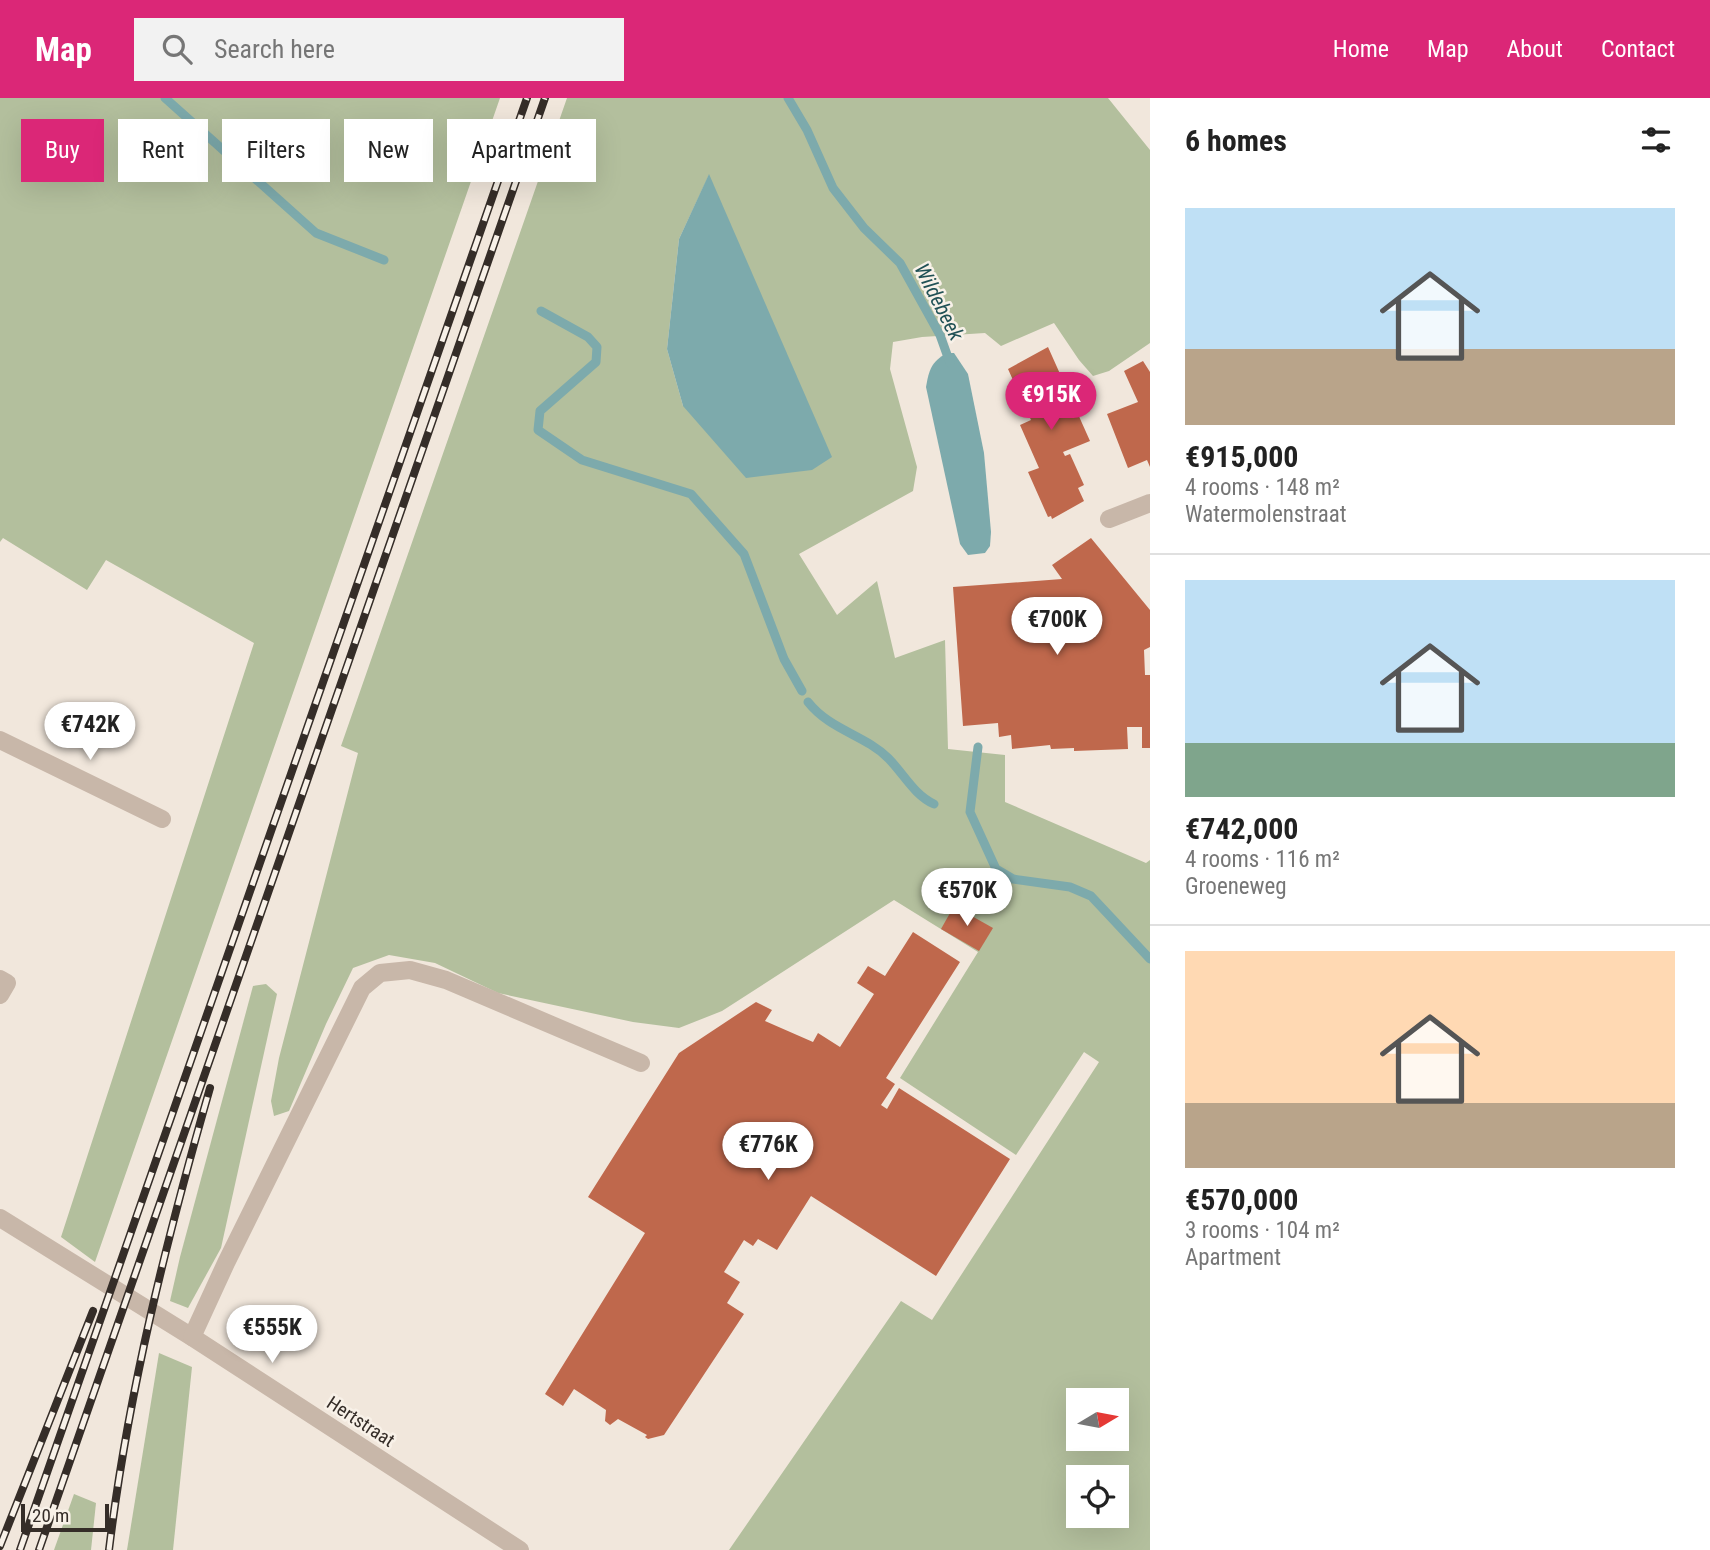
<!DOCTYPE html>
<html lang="en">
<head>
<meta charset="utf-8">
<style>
  :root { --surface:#fff; --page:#f2f2f2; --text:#222; --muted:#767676; --line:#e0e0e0; --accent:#db2777 }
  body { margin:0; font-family:"Roboto Condensed",sans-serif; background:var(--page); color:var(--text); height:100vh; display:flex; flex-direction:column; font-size:26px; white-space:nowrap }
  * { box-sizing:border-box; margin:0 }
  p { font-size:23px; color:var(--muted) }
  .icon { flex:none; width:38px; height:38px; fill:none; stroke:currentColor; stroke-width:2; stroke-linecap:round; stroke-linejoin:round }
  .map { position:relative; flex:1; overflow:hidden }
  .details { display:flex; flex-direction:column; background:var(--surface); width:560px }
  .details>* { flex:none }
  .banner { position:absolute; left:21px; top:21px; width:665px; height:63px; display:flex; gap:14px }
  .needle { width:46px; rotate:80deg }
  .buttons { position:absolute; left:1066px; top:1290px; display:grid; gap:14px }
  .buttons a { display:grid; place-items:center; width:63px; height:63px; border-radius:0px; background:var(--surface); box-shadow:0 7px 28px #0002; font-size:35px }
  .scale { position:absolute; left:21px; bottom:18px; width:88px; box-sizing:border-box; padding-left:7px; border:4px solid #352d28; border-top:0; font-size:19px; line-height:24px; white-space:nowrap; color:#352d28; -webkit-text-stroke:5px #f8f1e8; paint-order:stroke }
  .price { position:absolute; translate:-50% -60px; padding:0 16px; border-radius:24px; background:#fff; color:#222; font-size:23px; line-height:46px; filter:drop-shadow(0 2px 4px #0008) }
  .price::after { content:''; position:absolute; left:50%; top:42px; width:21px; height:16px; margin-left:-10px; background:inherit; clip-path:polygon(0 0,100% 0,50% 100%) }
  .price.on { background:var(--accent); color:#fff }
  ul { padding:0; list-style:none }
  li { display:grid; align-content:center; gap:14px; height:371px; padding:0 35px }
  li+li { border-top:2px solid var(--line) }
  li span { display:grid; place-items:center; height:217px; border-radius:0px; color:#555 }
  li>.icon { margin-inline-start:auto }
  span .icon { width:126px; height:126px; fill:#fffc; stroke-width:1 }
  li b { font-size:30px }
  h2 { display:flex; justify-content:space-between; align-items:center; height:84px; padding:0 35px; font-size:30px }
  .pill { padding:0 24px; border-radius:0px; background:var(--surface); box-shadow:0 7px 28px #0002; font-size:24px; line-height:63px }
  .pill.on { background:var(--accent); color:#fff }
  header { display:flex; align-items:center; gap:42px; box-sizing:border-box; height:98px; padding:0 35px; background:var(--accent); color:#fff }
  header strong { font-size:33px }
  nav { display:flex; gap:38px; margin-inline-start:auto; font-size:24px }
  .search { width:490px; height:63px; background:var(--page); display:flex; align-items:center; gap:18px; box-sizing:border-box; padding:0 24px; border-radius:0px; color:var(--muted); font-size:26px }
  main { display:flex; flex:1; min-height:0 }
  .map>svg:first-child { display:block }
</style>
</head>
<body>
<header>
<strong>Map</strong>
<div class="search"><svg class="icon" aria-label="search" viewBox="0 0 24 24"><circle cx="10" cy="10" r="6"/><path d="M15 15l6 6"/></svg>Search here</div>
<nav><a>Home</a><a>Map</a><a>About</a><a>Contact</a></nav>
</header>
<main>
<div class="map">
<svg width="1150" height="1452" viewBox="0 0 1150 1452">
  <rect width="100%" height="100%" fill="#f1e7dc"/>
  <g fill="#b3bf9d" fill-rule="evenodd">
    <path d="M0 0H500L95 1164 61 1139 254 545 106 462 87 492 3 440 0 444Z"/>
    <path d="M567 0H1108L1150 52V245L1109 273 1093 278 1079 262 1054 225 1001 248 985 235 922 239 893 244 890 271 917 369 913 393 799 456 837 517 877 483 895 560 945 542 948 651 1005 657V704L1146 765 1150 762V1452H729L901 1203 932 1222 1099 964 1084 954 1016 1057 900 980 978 854 894 802 722 913 679 930 633 924 498 895 435 865 389 857 353 870 326 926 289 1013 274 1018 271 1003 279 960 358 655 341 648ZM709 77 683 308 667 251 679 141ZM1078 1302H1116V1340H1078ZM1078 1379H1116V1418H1078Z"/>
    <path d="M266 886 277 896 221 1150 188 1210 170 1203 180 1159 253 888Z"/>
    <path d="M159 1255 192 1269 173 1452H127Z"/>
    <path d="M74 1396 96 1405 91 1452H54Z"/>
  </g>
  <g fill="#7daaac">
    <path d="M709 76 832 359 812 372 746 380 683 308 667 251 679 141Z"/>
    <path d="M947 255H954L968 276 984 355 991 434 990 448 985 455 968 457 960 446 926 289C929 272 931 264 947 255Z"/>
  </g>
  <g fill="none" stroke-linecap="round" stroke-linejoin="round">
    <g stroke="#7daaac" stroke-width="9">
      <path d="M165 0 316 135 384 162"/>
      <path d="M788 0 807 32 833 90 864 130 900 165 940 237 950 265"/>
      <path d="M541 213 588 239 597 249 596 264 540 313 538 332 582 362 691 396 744 456 784 561 802 593"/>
      <path d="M808 604C830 632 865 637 888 660 904 676 914 697 934 706"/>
      <path d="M978 649 970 714 996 771 1013 781 1070 789 1091 798 1150 861"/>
    </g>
  </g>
  <g fill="#bf684c">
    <path d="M1048 249 1090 343 1063 354 1065 358 1070 356 1084 387 1078 390 1084 403 1052 421 1051 418 1048 419 1028 374 1039 370 1020 327 1031 322 1008 271Z"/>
    <path d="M1143 263 1150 274V369L1147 362 1128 370 1107 316 1138 304 1124 273Z"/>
    <path d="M1091 440 1150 512V549L1144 552 1145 577H1150V650H1142V629H1127L1128 651 1074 653V650L1051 651 1050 647 1012 651 1011 637 999 639 998 625 963 628 953 489 1062 481 1052 467Z"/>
    <path d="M954 808 993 830 979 853 941 831Z"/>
    <path d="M913 834 960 864 886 980 895 986 881 1007 887 1011 899 990 1010 1061 936 1178 811 1098 777 1152 758 1141 753 1148 744 1142 724 1174 740 1184 727 1205 744 1216 664 1337 648 1341 645 1339 647 1337 618 1321 610 1327 605 1323 606 1312 574 1291 563 1308 545 1296 645 1135 588 1099 679 955 756 904 772 912 765 923 813 944 818 935 840 949 874 896 857 885 868 868 885 878Z"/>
  </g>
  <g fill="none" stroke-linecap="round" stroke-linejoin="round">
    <g stroke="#c8b7a9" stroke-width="18">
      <path d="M1109 421 1150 405"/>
      <path d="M0 642 162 721"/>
      <path d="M0 881 7 885 0 897"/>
      <path d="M0 1120 192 1239 520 1452"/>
      <path d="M192 1239 226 1165 362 890 380 875 410 872 446 882 641 965"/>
    </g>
    <g stroke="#352d28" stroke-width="8">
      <g id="rail">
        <path d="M0 1448 93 1213"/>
        <path d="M20 1452 527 0"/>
        <path d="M39 1452 545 0"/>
        <path d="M109 1452C128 1295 166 1143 210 990"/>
      </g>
    </g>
    <use href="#rail" stroke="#f8f1e8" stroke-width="5" stroke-dasharray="16" stroke-linecap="butt"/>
  </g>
  <g text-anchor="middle" stroke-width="5" stroke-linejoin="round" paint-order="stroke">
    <g font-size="19" fill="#352d28" stroke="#f8f1e8">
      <text transform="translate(361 1323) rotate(33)" y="7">Hertstraat</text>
    </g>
    <g font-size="21" font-style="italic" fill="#205155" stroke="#f8f1e8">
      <text transform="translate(939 204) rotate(63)" y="7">Wildebeek</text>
    </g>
  </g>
</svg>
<div class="buttons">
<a><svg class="needle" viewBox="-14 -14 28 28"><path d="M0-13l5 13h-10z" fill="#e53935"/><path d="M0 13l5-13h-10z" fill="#767676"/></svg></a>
<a><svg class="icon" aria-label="locate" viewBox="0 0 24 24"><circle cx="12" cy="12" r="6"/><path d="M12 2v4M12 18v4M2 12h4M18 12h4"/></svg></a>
</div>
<div class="scale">20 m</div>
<b class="price on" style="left:1051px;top:334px">€915K</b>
<b class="price" style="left:1057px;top:559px">€700K</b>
<b class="price" style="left:90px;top:664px">€742K</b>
<b class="price" style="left:967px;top:830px">€570K</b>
<b class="price" style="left:768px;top:1084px">€776K</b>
<b class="price" style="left:272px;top:1267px">€555K</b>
<div class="banner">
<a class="pill on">Buy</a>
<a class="pill">Rent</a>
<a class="pill">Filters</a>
<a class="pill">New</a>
<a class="pill">Apartment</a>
</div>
</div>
<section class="details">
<h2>6 homes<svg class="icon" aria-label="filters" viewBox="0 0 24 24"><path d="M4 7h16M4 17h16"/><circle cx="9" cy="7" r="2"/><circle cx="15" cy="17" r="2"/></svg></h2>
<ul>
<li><span style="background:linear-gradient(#bfe0f5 65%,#b9a48a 0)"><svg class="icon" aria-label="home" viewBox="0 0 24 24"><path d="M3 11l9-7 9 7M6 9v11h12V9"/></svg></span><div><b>€915,000</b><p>4 rooms · 148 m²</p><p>Watermolenstraat</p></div></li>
<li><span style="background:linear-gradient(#bfe0f5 75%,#7fa58c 0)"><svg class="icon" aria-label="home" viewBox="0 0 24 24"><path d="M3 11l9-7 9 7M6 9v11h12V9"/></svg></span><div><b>€742,000</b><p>4 rooms · 116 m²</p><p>Groeneweg</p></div></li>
<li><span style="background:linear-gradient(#ffd9b3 70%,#b9a48a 0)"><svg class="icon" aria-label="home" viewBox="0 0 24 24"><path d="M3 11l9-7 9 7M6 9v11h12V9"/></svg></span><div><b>€570,000</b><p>3 rooms · 104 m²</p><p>Apartment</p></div></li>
</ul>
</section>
</main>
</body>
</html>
